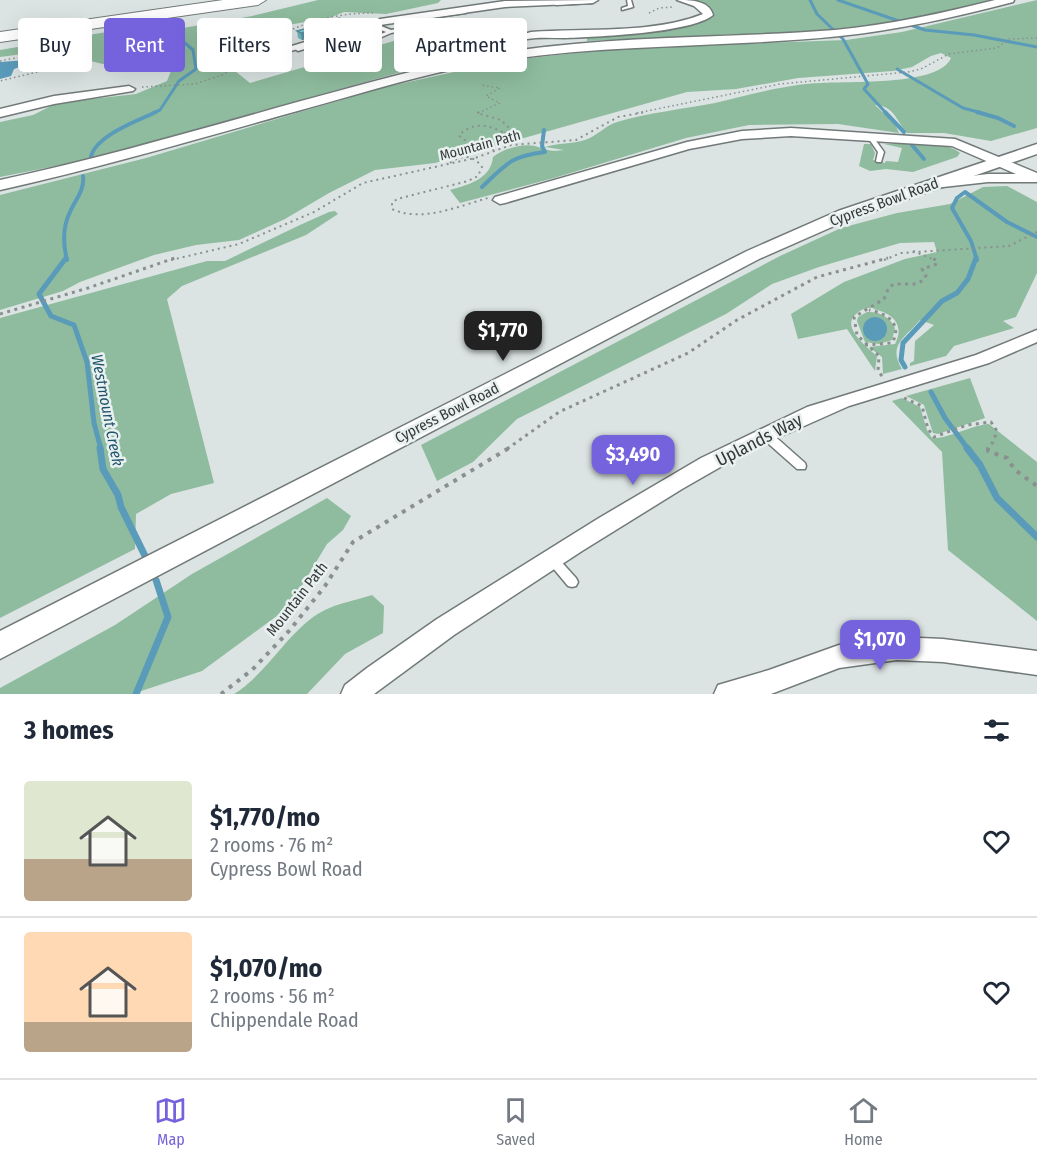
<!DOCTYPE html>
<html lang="en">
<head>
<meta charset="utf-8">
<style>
  :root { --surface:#fff; --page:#f2f2f3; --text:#1f2937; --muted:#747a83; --line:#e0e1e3; --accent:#7562dd }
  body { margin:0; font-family:"Fira Sans Condensed",sans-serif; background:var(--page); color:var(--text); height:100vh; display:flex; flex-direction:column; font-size:22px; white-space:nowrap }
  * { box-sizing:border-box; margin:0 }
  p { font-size:20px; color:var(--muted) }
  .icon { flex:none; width:33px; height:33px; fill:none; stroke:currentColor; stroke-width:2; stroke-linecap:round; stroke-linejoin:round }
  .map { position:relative; height:694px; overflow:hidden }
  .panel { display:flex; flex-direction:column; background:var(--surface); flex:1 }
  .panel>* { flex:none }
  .top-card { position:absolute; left:18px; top:18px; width:600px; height:54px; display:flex; gap:12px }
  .price { position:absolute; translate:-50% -51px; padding:0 14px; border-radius:12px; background:var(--accent); color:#fff; font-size:20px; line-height:39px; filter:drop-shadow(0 2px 3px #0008) }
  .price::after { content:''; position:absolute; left:50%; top:36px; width:18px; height:14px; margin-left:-9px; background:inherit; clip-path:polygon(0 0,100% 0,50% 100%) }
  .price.current { background:#222; color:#fff }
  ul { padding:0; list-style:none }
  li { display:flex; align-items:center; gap:18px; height:150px; padding:0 24px }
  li+li { border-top:2px solid var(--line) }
  li span { display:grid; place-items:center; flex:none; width:168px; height:120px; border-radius:6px; color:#555 }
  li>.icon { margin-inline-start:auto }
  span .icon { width:72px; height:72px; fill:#fffc; stroke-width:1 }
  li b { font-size:26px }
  h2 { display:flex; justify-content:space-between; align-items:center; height:72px; padding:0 24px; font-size:26px }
  .pill { padding:0 21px; border-radius:6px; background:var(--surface); box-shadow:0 6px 24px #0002; font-size:21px; line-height:54px }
  .pill.current { background:var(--accent); color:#fff }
  .menu { display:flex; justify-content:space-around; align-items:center; height:84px; border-top:2px solid var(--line); background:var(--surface); font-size:16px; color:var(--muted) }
  .menu a { display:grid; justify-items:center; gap:3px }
  .menu .current { color:var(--accent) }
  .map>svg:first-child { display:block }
</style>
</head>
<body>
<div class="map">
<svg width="1037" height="694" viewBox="0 0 1037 694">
  <rect width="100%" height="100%" fill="#dbe3e3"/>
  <g fill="#8fbc9e">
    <path d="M318 0H441L438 3 386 14 344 12 329 18 270 28 278 34 273 44 240 54 225 63 250 83 404 38 453 29 473 41 495 46 494 52 419 67 86 160 0 177V122L33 115 57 103 136 94 167 81 173 66 158 61 111 66 70 56 30 53 0 57V50L148 25 183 28 252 16Z"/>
    <path d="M692 0H990C866 39 716 35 587 41V37L675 26 712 14 703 4Z"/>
    <path d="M1037 0V128L991 141 944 133H907C896 120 894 106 875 105L895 124 899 133 838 124 749 125 686 138 554 178 460 203 450 190C468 185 491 179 493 157 502 149 523 143 535 146 548 150 550 152 564 150L545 147C558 143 572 144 585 140 597 136 606 125 617 122 648 113 682 109 715 103 751 95 785 84 822 83 849 81 940 86 951 58L941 53 931 56 912 67 893 71 798 78 736 89 687 92 435 163 375 170 329 193 285 219 239 240 196 245 154 255 80 282 63 291 0 310V195L146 158 381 88 504 61 620 48 846 40 902 32Z"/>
    <path d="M864 144H871L875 153 873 160 885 163 886 161 898 162 902 148 884 144C904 144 947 140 960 153L957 157 913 172 886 169 870 171 859 166Z"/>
    <path d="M1007 186 1037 202V273L1016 317 1003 321 1014 328 954 346 946 356 910 366V363L914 361 915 341 934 325 920 320C906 337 887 345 902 369L883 374 882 357 869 347 895 344C905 325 893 313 873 309L874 308C868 307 861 309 856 314 840 327 868 348 877 356L875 371 847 329 798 339 791 314 844 282 905 259 937 252 934 242 900 243 819 267 772 284 726 314 517 419 473 462 437 481 421 445 780 256 841 228 897 213 950 204 983 187Z"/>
    <path d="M335 211 338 214 306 235 182 286 167 299 214 483 171 494 136 514 135 549 0 618V318L207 261H225L300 225 329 212Z"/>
    <path d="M867 312C879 311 890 317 895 328L892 340 879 344 865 342 857 321 858 317Z"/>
    <path d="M970 378 985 418 938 434 933 433 924 405 906 396Z"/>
    <path d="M902 398 920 407 927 430 932 438C945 440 971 425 989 424L1037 462V621L948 550 942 452 892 401Z"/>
    <path d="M327 498 351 516 343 530 327 544 289 607 202 671 132 694H0V688L115 625 192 574Z"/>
    <path d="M372 595 384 606 383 633 345 654 307 694H234C268 673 290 628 323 611 338 603 357 600 372 595Z"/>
  </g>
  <g fill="#5a9bba">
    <path d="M40 59 51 62 55 68C41 72 31 62 14 69L11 76 0 79V62Z"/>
    <circle cx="875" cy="329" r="12"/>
  </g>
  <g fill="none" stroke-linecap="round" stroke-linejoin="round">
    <g stroke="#5a9bba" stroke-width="3">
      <path d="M810 0 817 14 843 39 868 84 864 89 886 113"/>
      <path d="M838 0 925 30 974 35 1037 47"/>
      <path d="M897 69 963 108 982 113"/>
      <path d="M153 113 160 110 179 81 196 69 193 50 169 29 166 22"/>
    </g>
    <g stroke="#5a9bba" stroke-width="4">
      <path d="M885 112 904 132"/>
      <path d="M977 112 998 118 1014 126"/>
      <path d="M912 145 924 159"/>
      <path d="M91 156C97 135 137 121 156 112"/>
      <path d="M482 187C506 164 511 156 545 152L542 146 544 130"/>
      <path d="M67 260C63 244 63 226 70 212 75 200 85 190 83 176"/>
      <path d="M977 260 971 241 952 208 957 198 965 192 1007 222 1037 237"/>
    </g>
    <g stroke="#5a9bba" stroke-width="5">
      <path d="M66 258 39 294 51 316 74 325 87 362 94 423 101 449"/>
      <path d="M905 367 901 360 903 343 942 301 957 293 968 279 976 258"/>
      <path d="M931 392 945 418 968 449"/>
    </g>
    <g stroke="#5a9bba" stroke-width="7">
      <path d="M100 448 103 469 118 495 121 507 148 562"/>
      <path d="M967 448 980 465 997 498 1037 537"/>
      <path d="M136 694 168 617 156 580"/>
    </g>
    <g stroke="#727a79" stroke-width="3">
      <g id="service">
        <path d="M627 0H631L633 7 622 10V8L628 6Z"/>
        <path d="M590 1H592V3L556 5 554 4 556 3Z"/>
        <path d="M464 11 466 12V13L431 18 429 17Z"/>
        <path d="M376 24 391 30 408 27 411 29 391 33 373 41H369V39L386 32 374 27 373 26Z"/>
        <path d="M325 40 330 41 298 51 295 49Z"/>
        <path d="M872 137 874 138 884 152 881 162H877L876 161 878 152 869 139Z"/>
        <path d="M766 431 770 432 805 463 806 466 805 469H797L762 438 761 435 762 432Z"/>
        <path d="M552 554 556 556 576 578 578 582 576 586 572 587 568 586 548 562 546 559 548 556Z"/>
      </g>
    </g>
    <g stroke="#727a79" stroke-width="3">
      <g id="minor">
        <path d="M598 0 593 3 505 7 380 25 375 22 380 19 505 1Z"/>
        <path d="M677 0C690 0 709 0 713 15 692 33 594 37 564 38 551 38 539 37 527 39L519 44 526 53 521 56 517 55 508 43 514 37 531 32C584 28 654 34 703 14L694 6Z"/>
        <path d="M361 25 370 27 291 51 287 52 282 49Z"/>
        <path d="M129 86 135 89 133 91 54 104 0 117V109L54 96Z"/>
        <path d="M791 128 955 139 1037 173V182H988L934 188 929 187 927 184 929 181 988 174H1016L952 146 791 136 742 139 689 149 505 203 500 204 493 200 495 197 687 142 742 131Z"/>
        <path d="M1037 330V342L989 363 849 406 750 450 682 489 582 551 454 635 374 694H341L345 685 367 668 437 619 599 518 701 458 807 407 976 355Z"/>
        <path d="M897 637 943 639 1037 651V675L943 662 897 660 839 668 771 694H714L718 685 769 670 839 645Z"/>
      </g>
    </g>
    <g stroke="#727a79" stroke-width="3">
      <g id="tertiary">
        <path d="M995 0H1014L1013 2C956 17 898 30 840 36 726 48 611 43 498 61 431 71 366 92 301 110 201 138 102 167 0 190V180C101 158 201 129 301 101 365 84 429 65 494 54 607 35 722 39 835 30 889 25 943 13 995 0Z"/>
        <path d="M1037 144V154L850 219 759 259 0 659V631L747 251 838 211Z"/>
      </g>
    </g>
    <g stroke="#727a79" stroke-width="2">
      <path id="motorway" d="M223 0H266L258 5 0 42V32Z"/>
    </g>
    <g stroke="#8a9090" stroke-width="1.5" stroke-dasharray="1.5 3" stroke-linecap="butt">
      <path d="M649 13 659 8 673 7"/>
      <path d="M253 60 254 51 257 48C293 25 330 13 373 13"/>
      <path d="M0 61C20 57 45 51 62 66L0 81"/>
      <path d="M142 87 195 84 222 75 243 63 276 53"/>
      <path d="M478 113 500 103 486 96 500 88 481 85"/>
      <path d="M637 113 780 84 908 72 921 69 949 54 997 48 1009 39 1037 38"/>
    </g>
    <g stroke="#8a9090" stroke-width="2" stroke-dasharray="2 4" stroke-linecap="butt">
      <path d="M479 112 477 113 501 120 511 130 504 133"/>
      <path d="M494 150 462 139 459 135C473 122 488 124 504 133L505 139 511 145"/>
      <path d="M450 163C461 154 474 155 482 167L478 176 468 181 397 199 392 203V209C421 223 459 206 488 198"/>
      <path d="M913 251 935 260"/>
      <path d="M171 260 239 244 314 212 363 183 475 158 511 145 576 140 618 117 646 112"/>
      <path d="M884 260 901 253 1009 246 1037 232"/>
    </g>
    <g stroke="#8a9090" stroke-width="3" stroke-dasharray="3 4.5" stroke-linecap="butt">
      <path d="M0 314 88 288 175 258"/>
      <path d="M865 345 892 343C903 324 887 313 869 310"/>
      <path d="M882 376 878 371 879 356 857 335 854 317 884 299 889 287 894 284H916L924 280 926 275 922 269 937 264 936 260 931 258"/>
      <path d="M904 398 922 406 928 429 934 437 967 425 991 422 997 431 993 442 987 449"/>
      <path d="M507 449 559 412 688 353 737 320 817 277 888 258"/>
    </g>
    <g stroke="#8a9090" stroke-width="4" stroke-dasharray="4 6" stroke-linecap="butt">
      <path d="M988 448V451L1007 458 1015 470 1037 486"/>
      <path d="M221 694 252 670 289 631 325 586 353 542 509 448"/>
    </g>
    <use href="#service" fill="#fff" fill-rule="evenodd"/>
    <use href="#minor" fill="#fff" fill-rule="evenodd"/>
    <use href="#tertiary" fill="#fff" fill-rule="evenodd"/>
    <use href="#motorway" fill="#fff" fill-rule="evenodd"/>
  </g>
  <path fill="#71b5c2" d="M327 23 357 27 360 47 330 55 316 48 315 37 302 40 298 38 297 31Z"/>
  <g fill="#5c939e">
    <path d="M357 27 360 47 330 55 327 35Z"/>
    <path d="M314 30 315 37 302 40 301 33Z"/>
  </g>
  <g fill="#83d2e2" stroke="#5c939e" stroke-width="1.5">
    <path d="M339 18 357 27 327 35 313 28 330 23Z"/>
    <path d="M327 23 328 24 313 28 314 30 301 33 297 31Z"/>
  </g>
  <g text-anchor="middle" stroke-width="5" stroke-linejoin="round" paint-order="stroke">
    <g font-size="14" fill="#363939" stroke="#e8f0f0">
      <text transform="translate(480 145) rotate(-15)" y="5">Mountain Path</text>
    </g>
    <g font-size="15" fill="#363939" stroke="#e8f0f0">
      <text transform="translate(884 202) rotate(-20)" y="5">Cypress Bowl Road</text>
      <text transform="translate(447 413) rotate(-27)" y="5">Cypress Bowl Road</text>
      <text transform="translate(297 599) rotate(-52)" y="5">Mountain Path</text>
    </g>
    <g font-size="16" font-style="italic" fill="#1e5269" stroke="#e8f0f0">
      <text transform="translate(108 410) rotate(79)" y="6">Westmount Creek</text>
    </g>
    <g font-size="18" fill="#363939" stroke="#e8f0f0">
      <text transform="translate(759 440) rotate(-27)" y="6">Uplands Way</text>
    </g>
  </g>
</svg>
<b class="price current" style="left:503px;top:362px">$1,770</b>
<b class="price" style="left:633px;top:486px">$3,490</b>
<b class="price" style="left:880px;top:671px">$1,070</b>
<div class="top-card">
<a class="pill">Buy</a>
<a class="pill current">Rent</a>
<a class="pill">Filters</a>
<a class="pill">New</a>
<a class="pill">Apartment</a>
</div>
</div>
<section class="panel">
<h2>3 homes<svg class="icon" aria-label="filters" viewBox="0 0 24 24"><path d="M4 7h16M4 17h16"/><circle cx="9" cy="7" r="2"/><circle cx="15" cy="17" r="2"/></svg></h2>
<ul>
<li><span style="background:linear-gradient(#dfe7d0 65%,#b9a48a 0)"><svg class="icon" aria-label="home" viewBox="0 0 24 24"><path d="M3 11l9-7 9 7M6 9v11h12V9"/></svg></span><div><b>$1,770/mo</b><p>2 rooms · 76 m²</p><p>Cypress Bowl Road</p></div><svg class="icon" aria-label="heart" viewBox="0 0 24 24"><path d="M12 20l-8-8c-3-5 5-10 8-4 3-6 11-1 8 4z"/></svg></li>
<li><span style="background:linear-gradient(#ffd9b3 75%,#b9a48a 0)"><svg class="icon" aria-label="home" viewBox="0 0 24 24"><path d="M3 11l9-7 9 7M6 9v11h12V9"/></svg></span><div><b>$1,070/mo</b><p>2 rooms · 56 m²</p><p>Chippendale Road</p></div><svg class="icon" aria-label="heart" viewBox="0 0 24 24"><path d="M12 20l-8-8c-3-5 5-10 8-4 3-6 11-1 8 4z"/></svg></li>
</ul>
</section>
<nav class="menu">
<a class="current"><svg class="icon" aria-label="map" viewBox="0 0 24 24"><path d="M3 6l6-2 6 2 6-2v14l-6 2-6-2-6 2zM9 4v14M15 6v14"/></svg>Map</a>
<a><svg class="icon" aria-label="saved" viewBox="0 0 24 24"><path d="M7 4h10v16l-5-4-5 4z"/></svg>Saved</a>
<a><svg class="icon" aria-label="home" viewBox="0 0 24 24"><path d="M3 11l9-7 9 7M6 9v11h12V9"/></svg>Home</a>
</nav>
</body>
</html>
